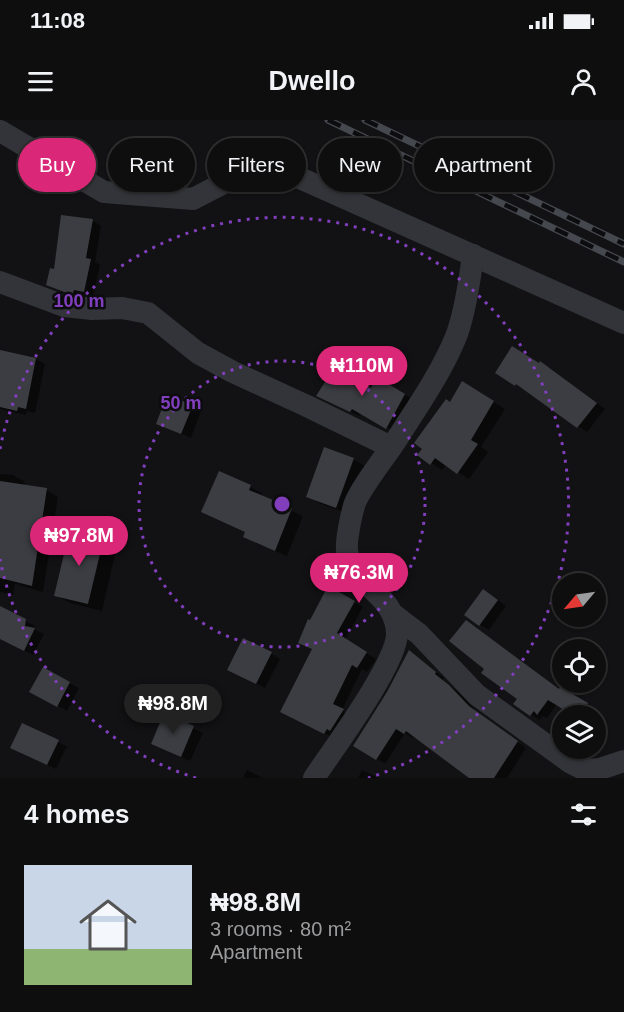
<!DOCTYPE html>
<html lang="en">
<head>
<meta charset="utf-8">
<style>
  :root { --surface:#0e0e0f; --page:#1c1c1d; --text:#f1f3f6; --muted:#9b9c9e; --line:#2e2e2f; --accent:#db2777 }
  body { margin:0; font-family:Arial,sans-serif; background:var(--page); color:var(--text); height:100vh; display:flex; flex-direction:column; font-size:22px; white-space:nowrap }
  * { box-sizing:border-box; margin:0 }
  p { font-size:20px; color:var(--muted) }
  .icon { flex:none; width:33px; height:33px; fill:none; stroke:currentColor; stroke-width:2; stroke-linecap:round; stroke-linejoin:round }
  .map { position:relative; height:658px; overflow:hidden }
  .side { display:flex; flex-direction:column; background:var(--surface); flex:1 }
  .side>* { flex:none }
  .top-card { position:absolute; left:18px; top:18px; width:588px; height:54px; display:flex; gap:12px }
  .needle { width:39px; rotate:241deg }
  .controls { position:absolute; left:552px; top:453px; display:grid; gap:12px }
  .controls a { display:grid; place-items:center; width:54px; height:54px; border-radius:50%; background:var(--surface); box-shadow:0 2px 4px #0004,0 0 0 2px var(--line); font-size:30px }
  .price { position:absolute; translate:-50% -51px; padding:0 14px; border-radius:21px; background:var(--accent); color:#fff; font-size:20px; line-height:39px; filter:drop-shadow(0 2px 3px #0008) }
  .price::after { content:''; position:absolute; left:50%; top:36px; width:18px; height:14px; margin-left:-9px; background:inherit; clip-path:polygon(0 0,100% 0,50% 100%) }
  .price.on { background:#222; color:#fff }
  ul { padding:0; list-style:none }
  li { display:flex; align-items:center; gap:18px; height:150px; padding:0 24px }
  li span { display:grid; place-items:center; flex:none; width:168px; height:120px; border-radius:0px; color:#555 }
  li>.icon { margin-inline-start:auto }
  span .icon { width:72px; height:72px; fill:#fffc; stroke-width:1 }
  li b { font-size:26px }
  h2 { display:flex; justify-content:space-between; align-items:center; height:72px; padding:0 24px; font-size:26px }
  .pill { padding:0 21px; border-radius:27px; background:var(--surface); box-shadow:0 2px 4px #0004,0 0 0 2px var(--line); font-size:21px; line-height:54px }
  .pill.on { background:var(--accent); color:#fff }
  .status { display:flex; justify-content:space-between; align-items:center; height:42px; padding:0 30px; background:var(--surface); direction:ltr }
  .status svg { height:16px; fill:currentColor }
  header { display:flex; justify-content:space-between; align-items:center; height:78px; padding:0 24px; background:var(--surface); font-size:27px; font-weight:600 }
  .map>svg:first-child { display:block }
</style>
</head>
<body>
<div class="status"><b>11:08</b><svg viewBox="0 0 49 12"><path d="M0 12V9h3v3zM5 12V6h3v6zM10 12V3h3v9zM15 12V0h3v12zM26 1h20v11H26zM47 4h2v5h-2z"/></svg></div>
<header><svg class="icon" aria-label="menu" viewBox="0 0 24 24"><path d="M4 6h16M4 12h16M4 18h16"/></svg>Dwello<svg class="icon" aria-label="person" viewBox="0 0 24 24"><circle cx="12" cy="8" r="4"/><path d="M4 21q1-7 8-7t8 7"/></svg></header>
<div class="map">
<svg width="624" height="658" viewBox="0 0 624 658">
  <rect width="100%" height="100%" fill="#121214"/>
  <g fill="#0007">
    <path d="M92 100 101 106 95 142 100 145 93 176 83 174 82 178 78 177 48 164Z"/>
    <path d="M0 231 36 239 45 244 35 293 27 291 26 295 0 289Z"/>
    <path d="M540 244 550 248 605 289 587 312 525 269 498 253Z"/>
    <path d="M378 259 414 280 395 312 361 293 359 296 327 280 372 270Z"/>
    <path d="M474 270 505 289 481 327 488 332 469 359 446 345 442 350 419 335 450 284Z"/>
    <path d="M192 286 201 291 191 318 158 303Z"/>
    <path d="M353 339 367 347 350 394 321 384 308 376Z"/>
    <path d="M220 352 262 373 260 377 303 396 287 436 256 423 244 416 246 412 203 392Z"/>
    <path d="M0 354 13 355 25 362 24 366 47 370 58 377 43 472 15 464 13 475 0 472Z"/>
    <path d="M103 418 117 426 102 491 70 483 56 475Z"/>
    <path d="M328 468 363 487 345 520 376 539 367 552 362 549 342 590 352 596 334 618 291 596 314 530 311 502Z"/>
    <path d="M493 476 506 486 489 510 480 505Z"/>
    <path d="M0 488 35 506 34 509 44 514 33 535 0 518Z"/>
    <path d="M410 532 444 558 443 560 458 572 478 593 526 628 507 658H471L415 616 413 618 405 613 385 644 377 639 389 572Z"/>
    <path d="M271 533 280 539 265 568 238 554Z"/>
    <path d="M43 549 79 568 67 591 31 571Z"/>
    <path d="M561 569 596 589 592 596H577L557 584 547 598 543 596 539 600 515 584Z"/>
    <path d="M165 595 203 613 190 641 162 628Z"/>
    <path d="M23 605 70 628H66L56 649 21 633Z"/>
    <path d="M247 650 263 658H243Z"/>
    <path d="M362 650 379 658H358Z"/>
  </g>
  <g fill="#3c3d42">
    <path d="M61 95 93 99 86 138 91 139 84 172 74 170 73 173H67L46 165 50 148 54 149Z"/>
    <path d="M512 226 539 243 540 241 597 283 577 308 516 264 515 266 495 253Z"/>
    <path d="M0 230 36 238 26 289 18 287 17 291 0 287Z"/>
    <path d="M336 245 371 268 377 257 405 274 386 309 352 289 350 292 316 276Z"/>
    <path d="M462 261 494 281 471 320 478 324 457 354 435 338 430 345 417 335 422 329 414 323 446 279 450 282Z"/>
    <path d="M167 275 193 285 181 314 156 304Z"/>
    <path d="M324 327 354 338 336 388 306 377Z"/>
    <path d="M219 351 251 365 249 370 292 388 275 431 243 417 245 412 201 392Z"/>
    <path d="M0 361 47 368 32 466 0 458Z"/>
    <path d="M70 409 104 417 88 484 54 476Z"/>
    <path d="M328 466 355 481 337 513 367 532 357 548 352 545 333 584 344 589 330 611 327 609 324 614 280 592 312 529 298 523 308 499 310 500Z"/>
    <path d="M483 469 498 480 479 506 464 495Z"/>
    <path d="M0 486 26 499 25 506 35 508 24 531 0 519Z"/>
    <path d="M466 500 559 569 560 567 588 583 581 596H574L548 580 537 595 534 591 530 596 513 584 517 579 481 553 484 549 449 521Z"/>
    <path d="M243 518 272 532 256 564 227 550Z"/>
    <path d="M409 530 436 552 435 554 449 565 469 586 518 621 494 658H469L406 611 404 614 396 609 376 640 353 626 387 572Z"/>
    <path d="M43 547 70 562 57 587 29 572Z"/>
    <path d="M164 593 194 606 181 637 151 624Z"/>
    <path d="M22 603 59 620 47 645 10 628Z"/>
  </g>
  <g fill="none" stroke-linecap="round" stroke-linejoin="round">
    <g stroke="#323439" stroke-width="22">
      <path d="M0 11 104 72 193 79 264 42 624 203"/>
      <path d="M0 162 64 186 92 189 122 188 148 193 198 233 233 252 307 286 391 327"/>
      <path d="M394 495 419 514 477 575 571 643 585 650 600 649 624 641"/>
      <path d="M314 658C332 631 398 542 397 513 395 472 351 466 347 430 346 420 351 396 354 386 357 373 384 338 393 325 415 290 439 257 455 219 464 198 470 158 473 135"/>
    </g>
    <g stroke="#45484e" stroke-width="7">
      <g id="rail">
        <path d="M328 0 624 142"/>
        <path d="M365 0 624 124"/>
      </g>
    </g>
    <use href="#rail" stroke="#0d0d0f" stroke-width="4.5" stroke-dasharray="14" stroke-linecap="butt"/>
  </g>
  <g fill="none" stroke="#813fbe" stroke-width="3" stroke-dasharray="3 6">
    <circle cx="282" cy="384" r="143"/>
    <path d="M196 658A287 287 0 0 1 0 439M0 329A287 287 0 1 1 368 658"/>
  </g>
  <circle cx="282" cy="384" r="9" fill="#813fbe" stroke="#0d0d0f" stroke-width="3"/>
  <g font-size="18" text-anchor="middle" font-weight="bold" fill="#813fbe" stroke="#0d0d0f" stroke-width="5" stroke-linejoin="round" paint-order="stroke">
    <text x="79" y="187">100 m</text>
    <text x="181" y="289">50 m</text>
  </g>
</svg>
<div class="controls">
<a><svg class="needle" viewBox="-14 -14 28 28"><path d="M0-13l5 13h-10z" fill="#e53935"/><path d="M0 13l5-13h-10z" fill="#9b9c9e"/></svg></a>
<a><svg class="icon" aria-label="locate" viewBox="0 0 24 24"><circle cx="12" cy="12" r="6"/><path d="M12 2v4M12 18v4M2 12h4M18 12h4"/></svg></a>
<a><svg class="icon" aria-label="layers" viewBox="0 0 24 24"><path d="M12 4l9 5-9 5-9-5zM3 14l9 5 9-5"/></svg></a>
</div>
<b class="price" style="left:362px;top:277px">₦110M</b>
<b class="price" style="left:79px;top:447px">₦97.8M</b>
<b class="price" style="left:359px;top:484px">₦76.3M</b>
<b class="price on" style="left:173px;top:615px">₦98.8M</b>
<div class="top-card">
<a class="pill on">Buy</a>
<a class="pill">Rent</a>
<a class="pill">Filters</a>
<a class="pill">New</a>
<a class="pill">Apartment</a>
</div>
</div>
<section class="side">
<h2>4 homes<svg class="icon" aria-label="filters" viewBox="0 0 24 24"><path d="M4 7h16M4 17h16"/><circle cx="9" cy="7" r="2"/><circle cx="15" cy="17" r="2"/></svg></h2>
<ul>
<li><span style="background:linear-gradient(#c9d6e8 70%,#8fb573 0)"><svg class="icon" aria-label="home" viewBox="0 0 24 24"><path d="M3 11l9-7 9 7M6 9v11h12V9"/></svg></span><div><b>₦98.8M</b><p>3 rooms · 80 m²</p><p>Apartment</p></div></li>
</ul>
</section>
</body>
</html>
